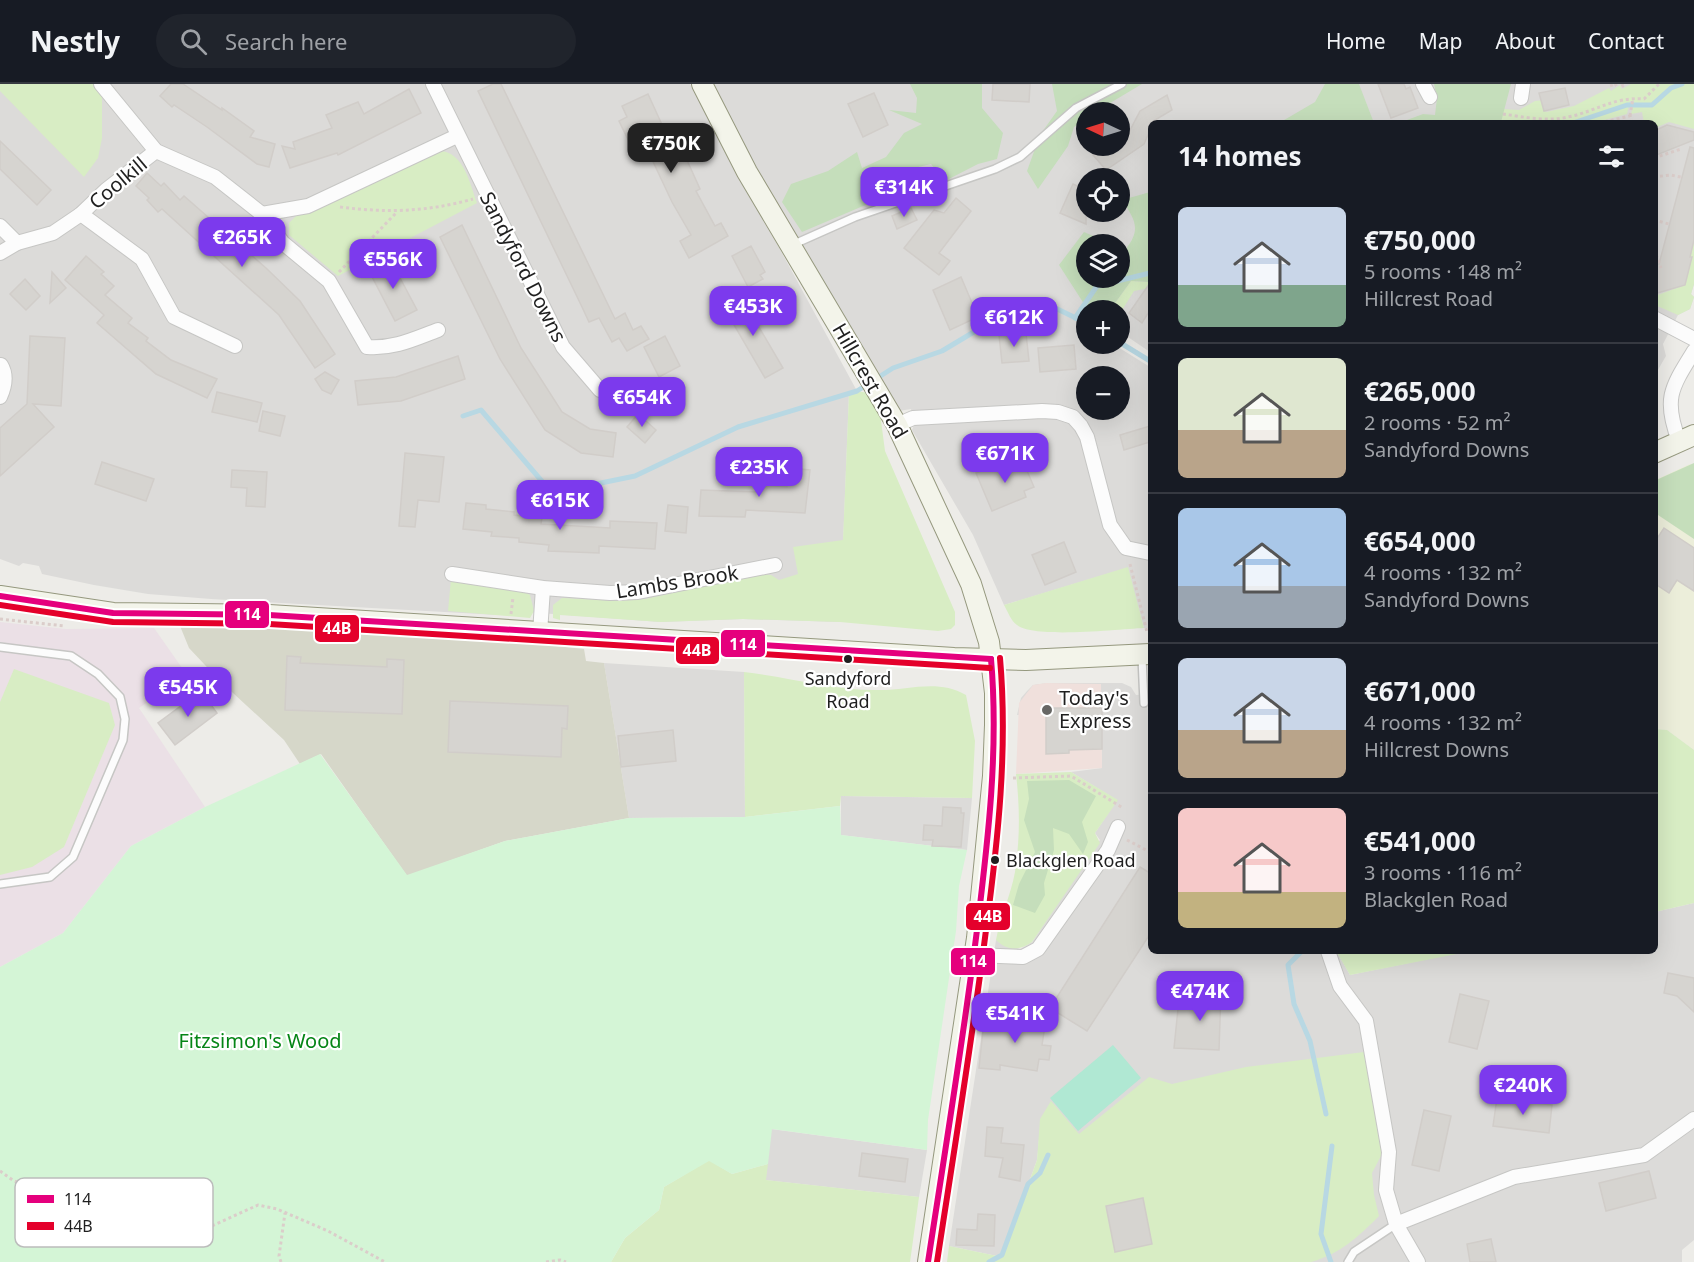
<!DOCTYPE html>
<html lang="en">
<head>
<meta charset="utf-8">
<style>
  :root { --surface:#171b24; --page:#20242c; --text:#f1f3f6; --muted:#9ea1a6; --line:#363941; --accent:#7c3aed }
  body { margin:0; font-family:"Noto Sans",sans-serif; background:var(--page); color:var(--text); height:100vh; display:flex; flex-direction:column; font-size:22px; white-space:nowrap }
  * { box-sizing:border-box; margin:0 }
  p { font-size:20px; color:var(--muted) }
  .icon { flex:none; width:33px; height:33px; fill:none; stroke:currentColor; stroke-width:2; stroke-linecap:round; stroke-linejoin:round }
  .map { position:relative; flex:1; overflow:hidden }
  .drawer { position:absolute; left:1148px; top:36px; width:510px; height:834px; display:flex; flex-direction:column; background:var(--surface); border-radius:9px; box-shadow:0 6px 24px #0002 }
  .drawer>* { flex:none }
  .needle { width:39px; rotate:274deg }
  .controls { position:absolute; left:1076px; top:18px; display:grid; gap:12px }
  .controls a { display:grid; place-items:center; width:54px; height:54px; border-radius:50%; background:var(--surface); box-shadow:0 6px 24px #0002; font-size:30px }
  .price { position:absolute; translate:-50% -51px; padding:0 14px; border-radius:12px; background:var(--accent); color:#fff; font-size:20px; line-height:39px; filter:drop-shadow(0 2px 3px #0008) }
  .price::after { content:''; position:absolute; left:50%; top:36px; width:18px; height:14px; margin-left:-9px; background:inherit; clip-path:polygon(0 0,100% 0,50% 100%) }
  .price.on { background:#222; color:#fff }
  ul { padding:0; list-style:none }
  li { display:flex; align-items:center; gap:18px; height:150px; padding:0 30px }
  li+li { border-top:2px solid var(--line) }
  li span { display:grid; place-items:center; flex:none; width:168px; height:120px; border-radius:9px; color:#555 }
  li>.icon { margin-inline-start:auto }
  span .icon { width:72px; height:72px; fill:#fffc; stroke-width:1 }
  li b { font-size:26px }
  h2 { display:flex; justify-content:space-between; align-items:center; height:72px; padding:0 30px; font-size:26px }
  header { display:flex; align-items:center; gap:36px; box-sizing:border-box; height:84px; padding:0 30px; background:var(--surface); border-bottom:2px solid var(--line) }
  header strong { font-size:28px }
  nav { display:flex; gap:33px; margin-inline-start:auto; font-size:21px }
  .search { width:420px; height:54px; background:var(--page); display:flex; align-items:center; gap:15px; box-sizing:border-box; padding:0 21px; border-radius:33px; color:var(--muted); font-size:22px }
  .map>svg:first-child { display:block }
</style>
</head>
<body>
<header>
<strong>Nestly</strong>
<div class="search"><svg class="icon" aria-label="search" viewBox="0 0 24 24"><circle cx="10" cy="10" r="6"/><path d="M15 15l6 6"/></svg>Search here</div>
<nav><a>Home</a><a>Map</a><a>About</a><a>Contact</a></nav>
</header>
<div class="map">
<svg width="1694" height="1178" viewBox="0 0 1694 1178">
  <rect width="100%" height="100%" fill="#edece8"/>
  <g fill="#dcdbd9" fill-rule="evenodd">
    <path d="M0 0H690L857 307 849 309 840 538 743 535 661 538 526 528 499 531 211 515 148 510 94 501 42 490 39 482 23 479 19 482 0 475Z"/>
    <path d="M712 0H1694V200L1691 210 1694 213 1690 225 1678 231 1663 260 1666 272 1655 291 1654 39H1150V268L1119 247V226H1086V260H1113L1150 283V544H1144L1127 484 1004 521 973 451 912 346 914 341 911 325 899 327 743 62ZM1086 28H1119V62H1086ZM1086 94H1119V128H1086ZM1086 160H1119V194H1086ZM1086 292H1119V326H1086Z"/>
    <path d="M604 579 744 588 745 733 629 734Z"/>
    <path d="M1047 599H1122L1131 603 1136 611 1149 610 1150 867H1333L1337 868 1350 891 1467 867H1654L1655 828 1694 819V1156L1682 1166V1178H1096L1041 1035 1037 1076 1002 1173 949 1162 996 856 1020 865 1032 858 1100 756 1095 749 1117 716 1071 688 1102 684 1101 624 1017 631 1021 614 1027 607 1033 601Z"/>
    <path d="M841 712 972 714 967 766 841 751Z"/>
    <path d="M771 1045 927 1066 919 1113 765 1096Z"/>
  </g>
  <path fill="#f0e0dc" d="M1046 599 1101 600 1102 684 1016 690 1019 619 1033 601Z"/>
  <path fill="#ebe0e6" d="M0 538 66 545 154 544 187 591 139 624 205 723 131 762 63 849 0 883Z"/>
  <path fill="#d6d7c9" d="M203 540H266L434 550 491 558 499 556 584 565 586 577 604 579 629 734 505 757 407 792 321 670 300 680 284 656 220 597 189 564 180 542Z"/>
  <path fill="#eceeda" d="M1690 380 1694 383V666L1667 646 1655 645V396Z"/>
  <g fill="#d8edc4">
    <path d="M0 0H94L102 12V54L98 74 84 93 0 7Z"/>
    <path d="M1631 0H1694V45L1669 38 1655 44 1654 39H1644L1642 28 1631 30 1634 17H1630L1627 30 1593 39H1501L1503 25 1519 26 1535 17 1544 16 1546 28 1574 22 1609 4 1611 7 1620 1 1622 5Z"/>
    <path d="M440 67C464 68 470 100 477 119L338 192 289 151V139L296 132 312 128Z"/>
    <path d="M1694 156V200L1691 210 1694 213 1690 225 1678 231 1655 221V212L1685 201Z"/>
    <path d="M1131 197 1150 198V204L1134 207 1119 231V226H1110Z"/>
    <path d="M857 307 868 309 880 329 885 367 955 528V541L951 545 938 547 840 538 743 535 661 538 560 531V536L553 534V521L562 514 620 517 645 515 759 490 771 491 779 496 798 490 793 463 843 456 849 309Z"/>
    <path d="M1128 483 1144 544C1119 545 1034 555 1017 541 1011 537 1008 528 1004 521Z"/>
    <path d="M451 495 467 500 523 507 530 511 534 527 530 534 448 527Z"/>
    <path d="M14 585 109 619 115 641 64 763 32 783 0 791V618Z"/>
    <path d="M744 588C788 593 833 606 876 606 907 607 937 594 966 611L975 657 972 714 841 712 840 722 745 733Z"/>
    <path d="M1654 645 1667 646 1694 666V819L1655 828Z"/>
    <path d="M1071 688 1118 716 1095 749 1100 759 1032 858C1020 867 1007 867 996 856 1000 833 1011 811 1015 788 1020 755 1020 724 1016 690Z"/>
    <path d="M1336 867H1472L1350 891Z"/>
    <path d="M1364 968 1382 1070 1372 1089 1374 1111 1379 1132C1358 1153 1340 1170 1311 1178H947L949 1162 1002 1173 1037 1076 1040 1035 1051 1017 1079 1050 1149 993 1172 1000 1246 983Z"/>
    <path d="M709 1076 732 1090 768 1080 766 1096 919 1113 910 1178H611L625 1154 659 1126 664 1103Z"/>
  </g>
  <g fill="#c5debb">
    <path d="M910 0H982V24L1003 49 997 75 978 80 945 97 931 80 910 85 889 111 802 148 782 118 791 100 828 87 857 68 862 84 886 73 904 49 922 40 889 26 916 29 917 14Z"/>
    <path d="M1052 0H1142L1095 28H1086V35L1074 43 1068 62 1038 105 1027 87 1040 51 1057 27Z"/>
    <path d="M1325 0H1359L1374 39H1279L1315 18Z"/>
    <path d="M1434 0H1511L1501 38 1510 39H1399L1423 30 1435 31 1437 14Z"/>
    <path d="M1150 108V198L1131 197 1110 226H1088L1059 181 1084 148 1112 160H1086V194H1119V164L1125 166C1142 145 1135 136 1122 116Z"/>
    <path d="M1694 379V455L1655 429 1654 397Z"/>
    <path d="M1069 696 1096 712 1082 738 1088 758 1083 770 1069 750 1053 744 1054 766 1044 799 1045 811 1035 829 1013 821 1019 800 1035 768 1024 736 1029 715 1027 697Z"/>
  </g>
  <path fill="#d4f5d6" d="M320 670 407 791 505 757 629 734 745 733 840 722 841 751 967 766 959 802 956 847 928 1036 927 1066 772 1045 768 1080 732 1090 709 1077 664 1103 659 1126 625 1154 611 1178H0V883L63 849 131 762 205 723Z"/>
  <path fill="#b0e8d3" d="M1113 961 1141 994 1078 1047 1050 1014Z"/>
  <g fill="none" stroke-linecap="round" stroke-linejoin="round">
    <g stroke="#b8d8e3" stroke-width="5">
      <path d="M1573 39 1627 21H1652L1671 4 1682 0"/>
      <path d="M1075 234 1097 202 1150 189"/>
      <path d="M1119 258 1150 277"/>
      <path d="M463 332 481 326 552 409 635 392 738 343 857 307 893 284 942 267 1014 224 1043 218 1086 239"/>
      <path d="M1302 867 1288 881 1294 920 1310 957 1326 1030"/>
      <path d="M989 1178 1002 1171 1028 1100 1040 1089 1048 1071"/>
      <path d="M1331 1178 1321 1150 1332 1062"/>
    </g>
  </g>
  <g fill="#d6d4d0" stroke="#d1cdc9" stroke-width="1.5">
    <path d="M171 0H183L222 26V24L254 47 250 53 275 60 269 83 257 80 207 43 174 21 172 23 160 12Z"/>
    <path d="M493 0H501L615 235 625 229 633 246 641 242 649 255 627 267 619 254 612 258 599 234 589 238 582 223 478 7Z"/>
    <path d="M993 0H1030L1029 18 992 16Z"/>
    <path d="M1378 0H1404L1406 5 1410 3 1418 24 1391 34Z"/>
    <path d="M1565 4 1569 21 1544 27 1539 9Z"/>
    <path d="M409 5 421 29 338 71 337 69 290 84 282 62 295 65 293 58 332 44 326 31 358 18 364 30Z"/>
    <path d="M874 9 888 41 863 53 848 20Z"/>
    <path d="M648 10 679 78 686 74 700 105 696 107 715 142 721 139 728 152 689 174 680 157 691 151 672 118 648 67 636 72 619 37 627 33 622 22Z"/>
    <path d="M1167 11 1172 26 1150 39V46L1144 60 1106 86 1093 71 1110 62H1119V57L1127 52 1140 27Z"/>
    <path d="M1667 41 1694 48V56L1654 72V47Z"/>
    <path d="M0 57 51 106 37 121 0 85Z"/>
    <path d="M1690 63 1694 64V156L1690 173H1692L1685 201 1654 210V182L1659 180Z"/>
    <path d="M147 89 161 102 164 99 180 116 184 112 266 184 300 217 335 270 315 284 279 231 162 125 158 128 147 116 149 114 136 102Z"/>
    <path d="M1073 100 1086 106V140L1060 129Z"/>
    <path d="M956 114 971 127 939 169 950 177 939 191 904 164 934 126 944 129Z"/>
    <path d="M911 124 917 136 897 145 892 132Z"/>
    <path d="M462 141 521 264 562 328 590 345 616 349 613 373 581 369 545 346 500 275 440 153Z"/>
    <path d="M751 162 765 188 760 191 763 195 748 203 732 172Z"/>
    <path d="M86 172 104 188 101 190 114 202 105 211 132 234 128 239 148 254 146 257 171 276 217 295 207 314 156 290 97 239 104 231 65 196Z"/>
    <path d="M390 175 417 226 395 237 369 187Z"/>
    <path d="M52 188 66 204 50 219Z"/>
    <path d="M961 193 978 233 950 246 933 206Z"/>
    <path d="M25 195 40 212 26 226 10 210Z"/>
    <path d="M1150 199V226L1142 239 1129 229Z"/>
    <path d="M740 211 783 284 765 294 723 222Z"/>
    <path d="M1026 249 1029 277 1002 279 999 251Z"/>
    <path d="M30 252 65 254 61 322 33 320 54 343 0 392V344L27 320Z"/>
    <path d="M665 252 680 282 659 293 644 263Z"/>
    <path d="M1074 261 1076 285 1040 288 1038 264Z"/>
    <path d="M458 272 465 295 401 317 358 321 355 297 396 293Z"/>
    <path d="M325 288 339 296 331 310 322 306 315 295Z"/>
    <path d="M654 303 676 313 669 329 647 319Z"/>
    <path d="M217 308 262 319 257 338 212 328Z"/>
    <path d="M263 327 285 332 280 352 259 347Z"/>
    <path d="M638 330 656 346 645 359 627 343Z"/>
    <path d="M1150 342V358L1124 366 1120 351Z"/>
    <path d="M405 369 444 373 439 418 418 416 415 443 399 442Z"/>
    <path d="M1022 375 1034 403 1024 407 1026 413 992 427 976 389 1003 378 1004 382Z"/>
    <path d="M102 378 154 395 146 417 95 400Z"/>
    <path d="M789 384 810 386 805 429 746 426 745 433 699 432 701 406 756 408 757 400 787 403Z"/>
    <path d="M232 386 267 388 265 423 246 422 247 404 231 403Z"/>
    <path d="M466 419 486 421V425L514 428V431L542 434 541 440 610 444V437L657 439 655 465 599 462V469L548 467 549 461 519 458V454L491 452 492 448 463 445Z"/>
    <path d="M668 421 688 423 686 449 665 447Z"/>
    <path d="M1664 444 1694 464V507L1677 496 1669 509 1654 499V459Z"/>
    <path d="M1064 458 1076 488 1045 501 1032 471Z"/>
    <path d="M287 572 301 573 300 579 387 583V575L404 576 402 630 285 626Z"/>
    <path d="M201 607 217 629 175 661 158 639Z"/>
    <path d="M450 617 568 622 567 645 562 644 561 673 448 668Z"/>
    <path d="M1046 624H1102V665L1069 666V669L1046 670Z"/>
    <path d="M673 646 676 677 621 683 618 652Z"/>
    <path d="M943 723 961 724V729H964L961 763 932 762 933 756H923L924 741 942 742Z"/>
    <path d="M1140 783 1150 789V850L1087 947 1050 924Z"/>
    <path d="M1668 889 1694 894V928L1677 912 1664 909Z"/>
    <path d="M1190 906 1221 907 1219 966 1174 964 1178 925H1189Z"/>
    <path d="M1460 910 1489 917 1477 965 1449 958Z"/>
    <path d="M1027 926 1047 929 1042 961 1051 962 1049 976 1039 975 1037 987 1000 981V986L979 984 984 937 1024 942Z"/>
    <path d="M1497 1014 1552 1021 1549 1049 1493 1042Z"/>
    <path d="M1424 1026 1451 1032 1439 1087 1412 1081Z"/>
    <path d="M987 1043 1003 1044 1001 1059 1024 1061 1020 1097 999 1093 1003 1074 985 1072Z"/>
    <path d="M862 1069 908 1075 905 1098 859 1092Z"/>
    <path d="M1649 1087 1656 1114 1606 1127 1599 1099Z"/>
    <path d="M1143 1114 1152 1160 1115 1168 1106 1122Z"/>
    <path d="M978 1130 995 1131 994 1162 956 1161 957 1145 977 1146Z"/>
    <path d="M1491 1155 1496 1178H1470L1467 1160Z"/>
  </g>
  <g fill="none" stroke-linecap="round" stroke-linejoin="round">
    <g stroke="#c6c6c4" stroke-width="10">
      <g id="lane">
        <path d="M792 161 855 133 995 85 1020 73 1076 24 1122 0"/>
        <path d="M0 563 71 572 98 590 120 613 125 635 123 656 73 773 50 793 0 800"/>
        <path d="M1142 573 1144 619"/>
        <path d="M1348 1178 1354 1168 1396 1140"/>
      </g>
    </g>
    <g stroke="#c6c6c4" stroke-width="16">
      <g id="street">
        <path d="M101 0 156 67 215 93 262 130 283 159 329 197 367 263C394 265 414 255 438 246"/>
        <path d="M433 0 563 263 600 306"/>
        <path d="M1423 0 1430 13"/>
        <path d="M1521 14 1523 0"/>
        <path d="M81 130 142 175 174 233 235 262"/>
        <path d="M262 130 308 122 457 52"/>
        <path d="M0 142 17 159"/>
        <path d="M0 169 17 159 53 149 81 130 106 106 156 67"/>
        <path d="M1654 234 1694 255"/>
        <path d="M0 313C5 302 7 291 1 281"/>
        <path d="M897 341 913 334 1042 327 1058 328 1073 333 1081 342 1087 353 1110 441 1126 464 1150 469"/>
        <path d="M1679 357C1663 315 1671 304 1694 267"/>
        <path d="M452 490 543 504 610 509 638 508 775 481"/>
        <path d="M540 549 543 504"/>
        <path d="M1328 867 1340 902 1366 937 1389 1068 1386 1106 1396 1140 1418 1178"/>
        <path d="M975 871 1023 873 1038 865 1108 766 1118 743"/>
        <path d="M1396 1140 1514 1093 1644 1071 1694 1035"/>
      </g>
    </g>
    <g stroke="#95987e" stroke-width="22">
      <g id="secondary">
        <path d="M702 0 747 88 897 341 971 500 989 558 995 609V641L993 692 977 854 928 1178"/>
        <path d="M1654 369 1694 351"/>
        <path d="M0 512 113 529 269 531 954 574 1026 576 1150 570"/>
      </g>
    </g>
    <g stroke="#dbcdca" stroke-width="3" stroke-dasharray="3 3" stroke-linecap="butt">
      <path d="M1611 0 1612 3 1617 0"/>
      <path d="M1622 0 1623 2 1626 0"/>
      <path d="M1503 30C1523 33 1549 38 1568 33 1597 27 1612 13 1644 15L1659 0"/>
      <path d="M1630 32 1633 14"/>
      <path d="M1599 39 1630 32 1632 39"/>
      <path d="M1654 74 1681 65"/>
      <path d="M1654 93 1670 91 1681 93"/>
      <path d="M340 123C388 129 426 128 473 115"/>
      <path d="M1654 136 1669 140"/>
      <path d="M1654 165 1661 184"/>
      <path d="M339 188 397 128"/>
      <path d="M1130 480 1147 548"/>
      <path d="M511 530 513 513"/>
      <path d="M0 535 65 542"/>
      <path d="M1013 694 1071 692 1123 724"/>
      <path d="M1127 756 1150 768"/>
      <path d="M0 1087 14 1097 35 1104 56 1131 78 1135 91 1144 119 1148 203 1146 258 1121 277 1125 328 1147 385 1178"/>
      <path d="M281 1178 279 1172 285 1129"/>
      <path d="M546 1178 560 1176 566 1178"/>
    </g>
    <use href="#lane" stroke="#fcfcfc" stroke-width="7"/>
    <use href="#street" stroke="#fcfcfc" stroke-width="14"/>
    <use href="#secondary" stroke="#f3f4ea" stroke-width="20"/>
    <g stroke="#fff" stroke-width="10">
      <g id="bus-1">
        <path d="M0 512 113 529 269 531 991 575"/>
        <path d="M928 1178C945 1067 963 957 977 846 988 756 999 665 991 575"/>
      </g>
    </g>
    <g stroke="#fff" stroke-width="10">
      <g id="bus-2">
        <path d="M0 521 113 538 269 540 990 584"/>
        <path d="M937 1178C954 1067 972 957 986 846 998 756 1008 665 1000 574"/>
      </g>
    </g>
    <use href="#bus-1" stroke="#e5007d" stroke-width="6"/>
    <use href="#bus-2" stroke="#e4002b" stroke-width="6"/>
  </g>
  <g fill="#1f1f1f" stroke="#fff" stroke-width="2">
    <circle cx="848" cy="575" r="5"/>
    <circle cx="995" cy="776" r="5"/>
  </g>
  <circle fill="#676765" stroke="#fff" stroke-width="2" cx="1047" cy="626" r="6"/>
  <g text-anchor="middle" stroke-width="4.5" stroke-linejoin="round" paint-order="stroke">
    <g font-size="18" fill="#1f1f1f" stroke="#fff">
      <text x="848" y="601">Sandyford<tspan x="848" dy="23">Road</tspan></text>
      <text x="1006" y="783" text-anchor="start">Blackglen Road</text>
    </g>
    <g font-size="20" fill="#1f1f1f" stroke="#fff">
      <text transform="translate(118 99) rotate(-40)" y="7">Coolkill</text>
      <text transform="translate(523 183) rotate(63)" y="7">Sandyford Downs</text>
      <text transform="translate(870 297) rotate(60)" y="7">Hillcrest Road</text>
      <text transform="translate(677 498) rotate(-9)" y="7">Lambs Brook</text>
    </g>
    <g font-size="20" fill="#1f1f1f" stroke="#fff" text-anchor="start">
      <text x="1059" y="621">Today's<tspan x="1059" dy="23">Express</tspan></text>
    </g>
    <g font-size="20" fill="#058516" stroke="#fff">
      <text x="260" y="964">Fitzsimon's Wood</text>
    </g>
  </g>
  <rect x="15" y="1094" width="198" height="69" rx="9" fill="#fff" stroke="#bcbcbc" stroke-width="1.5"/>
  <rect x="27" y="1111" width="27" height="8" fill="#e5007d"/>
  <rect x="27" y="1138" width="27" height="8" fill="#e4002b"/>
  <g font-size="16" fill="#1f1f1f">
    <text x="64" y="1121">114</text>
    <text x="64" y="1148">44B</text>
  </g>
  <g stroke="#fff" stroke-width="2">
    <rect x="224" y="516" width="46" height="29" rx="6" fill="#e5007d"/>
    <rect x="314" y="530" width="46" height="29" rx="6" fill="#e4002b"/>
    <rect x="720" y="545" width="46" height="29" rx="6" fill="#e5007d"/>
    <rect x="675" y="552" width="45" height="29" rx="6" fill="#e4002b"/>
    <rect x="965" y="818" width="46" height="29" rx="6" fill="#e4002b"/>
    <rect x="950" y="863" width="46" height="29" rx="6" fill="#e5007d"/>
  </g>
  <g font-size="16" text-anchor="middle" font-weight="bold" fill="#fff">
    <text x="247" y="536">114</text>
    <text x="337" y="550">44B</text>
    <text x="743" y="566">114</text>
    <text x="697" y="572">44B</text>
    <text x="988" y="838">44B</text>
    <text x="973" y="883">114</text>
  </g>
</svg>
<div class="controls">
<a><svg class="needle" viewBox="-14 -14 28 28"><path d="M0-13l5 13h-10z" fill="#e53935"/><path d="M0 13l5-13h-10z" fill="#9ea1a6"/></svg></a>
<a><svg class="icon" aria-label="locate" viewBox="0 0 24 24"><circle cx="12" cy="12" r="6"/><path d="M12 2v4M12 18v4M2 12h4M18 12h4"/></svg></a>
<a><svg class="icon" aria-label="layers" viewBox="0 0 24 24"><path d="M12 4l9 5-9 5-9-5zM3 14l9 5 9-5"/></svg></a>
<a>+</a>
<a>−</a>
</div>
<b class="price on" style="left:671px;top:90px">€750K</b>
<b class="price" style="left:904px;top:134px">€314K</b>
<b class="price" style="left:242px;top:184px">€265K</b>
<b class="price" style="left:393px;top:206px">€556K</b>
<b class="price" style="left:753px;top:253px">€453K</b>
<b class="price" style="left:1014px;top:264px">€612K</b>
<b class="price" style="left:642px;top:344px">€654K</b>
<b class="price" style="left:1005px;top:400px">€671K</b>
<b class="price" style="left:759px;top:414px">€235K</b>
<b class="price" style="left:560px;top:447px">€615K</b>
<b class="price" style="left:188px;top:634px">€545K</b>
<b class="price" style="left:1200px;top:938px">€474K</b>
<b class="price" style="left:1015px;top:960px">€541K</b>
<b class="price" style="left:1523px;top:1032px">€240K</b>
<section class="drawer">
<h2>14 homes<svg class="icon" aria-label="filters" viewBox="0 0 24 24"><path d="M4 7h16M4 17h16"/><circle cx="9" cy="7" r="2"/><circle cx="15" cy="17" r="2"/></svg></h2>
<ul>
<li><span style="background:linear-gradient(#c9d6e8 65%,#7fa58c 0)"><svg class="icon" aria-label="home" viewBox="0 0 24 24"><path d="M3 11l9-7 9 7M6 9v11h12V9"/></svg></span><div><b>€750,000</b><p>5 rooms · 148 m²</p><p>Hillcrest Road</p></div></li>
<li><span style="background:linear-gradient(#dfe7d0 60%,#b9a48a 0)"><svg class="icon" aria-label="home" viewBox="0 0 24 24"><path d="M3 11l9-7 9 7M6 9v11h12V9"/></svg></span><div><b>€265,000</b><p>2 rooms · 52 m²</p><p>Sandyford Downs</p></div></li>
<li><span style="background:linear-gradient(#a9c7e8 65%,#9aa5b1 0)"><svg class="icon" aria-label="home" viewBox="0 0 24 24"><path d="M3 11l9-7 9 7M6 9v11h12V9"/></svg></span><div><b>€654,000</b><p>4 rooms · 132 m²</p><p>Sandyford Downs</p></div></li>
<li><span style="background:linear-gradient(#c9d6e8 60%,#b9a48a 0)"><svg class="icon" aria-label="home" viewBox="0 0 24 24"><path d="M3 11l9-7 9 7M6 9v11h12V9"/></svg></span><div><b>€671,000</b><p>4 rooms · 132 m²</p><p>Hillcrest Downs</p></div></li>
<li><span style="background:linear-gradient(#f6c9c9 70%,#c2b280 0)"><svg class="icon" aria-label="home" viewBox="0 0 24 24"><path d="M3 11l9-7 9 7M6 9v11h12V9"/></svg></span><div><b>€541,000</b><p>3 rooms · 116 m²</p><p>Blackglen Road</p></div></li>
</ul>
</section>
</div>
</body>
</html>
